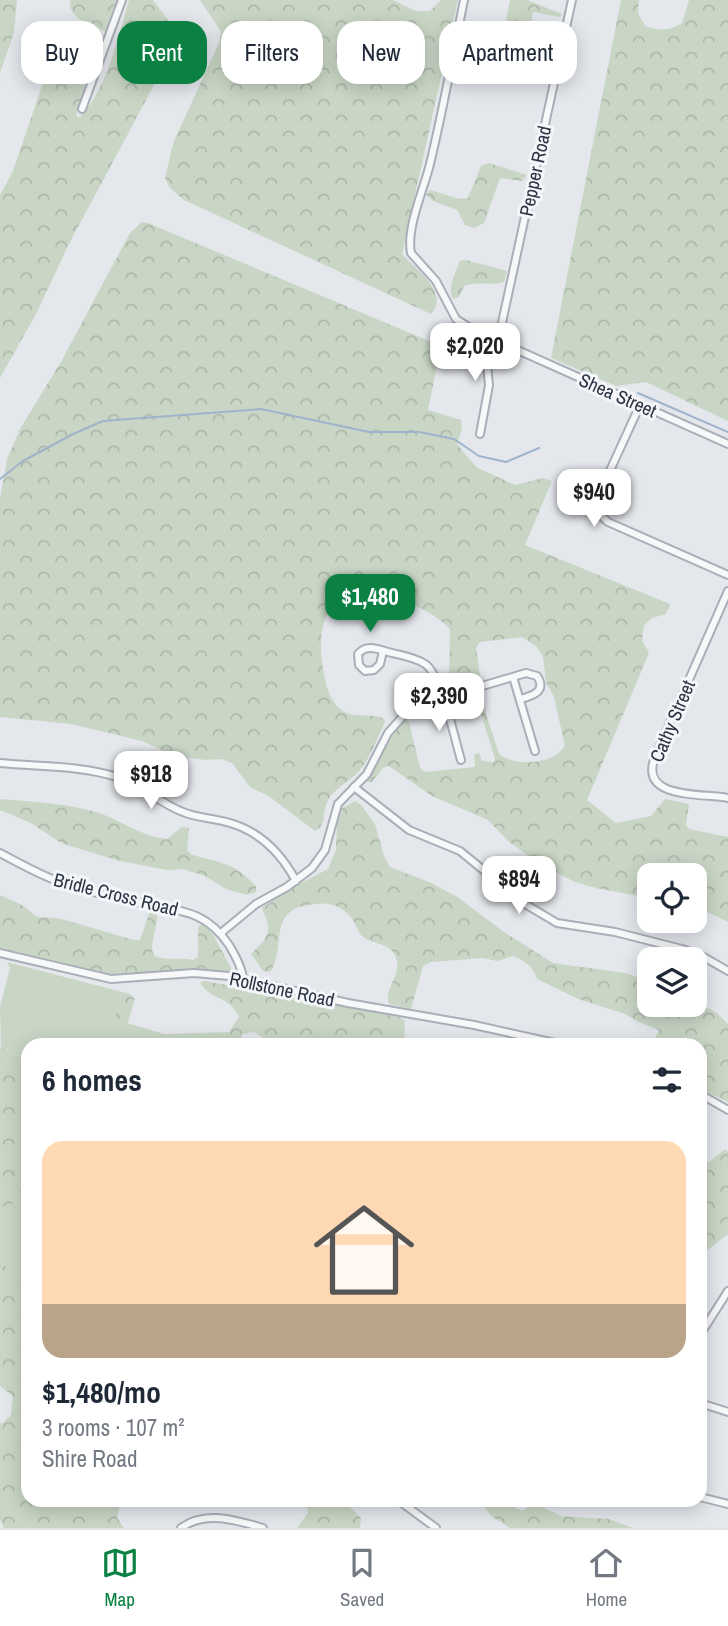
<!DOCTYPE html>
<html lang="en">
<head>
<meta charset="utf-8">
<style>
  :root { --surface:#fff; --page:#f2f2f3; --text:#1f2937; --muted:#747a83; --line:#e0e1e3; --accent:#0b8043 }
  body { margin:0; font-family:"Archivo Narrow",sans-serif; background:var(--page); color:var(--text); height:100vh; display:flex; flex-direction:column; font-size:26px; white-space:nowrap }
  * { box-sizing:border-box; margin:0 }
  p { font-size:23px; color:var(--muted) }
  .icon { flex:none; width:38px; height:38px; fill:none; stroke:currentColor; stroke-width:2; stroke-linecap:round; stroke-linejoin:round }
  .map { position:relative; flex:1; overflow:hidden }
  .panel { position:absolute; left:21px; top:1038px; width:686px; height:469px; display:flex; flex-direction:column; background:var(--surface); border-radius:21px; box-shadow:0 4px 18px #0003 }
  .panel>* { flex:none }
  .guide { position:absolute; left:21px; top:21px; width:686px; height:63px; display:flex; gap:14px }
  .fabs { position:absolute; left:637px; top:863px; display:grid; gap:14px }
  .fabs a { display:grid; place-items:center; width:70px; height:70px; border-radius:14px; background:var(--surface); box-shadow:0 4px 18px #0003; font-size:35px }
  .price { position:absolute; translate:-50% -60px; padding:0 16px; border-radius:14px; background:#fff; color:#222; font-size:23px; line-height:46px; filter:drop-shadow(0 2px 4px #0008) }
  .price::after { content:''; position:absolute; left:50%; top:42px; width:21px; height:16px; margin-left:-10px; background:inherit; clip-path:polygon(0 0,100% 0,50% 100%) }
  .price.active { background:var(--accent); color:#fff }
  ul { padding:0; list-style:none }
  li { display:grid; align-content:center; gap:14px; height:371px; padding:0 21px }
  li+li { border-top:2px solid var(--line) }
  li span { display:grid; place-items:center; height:217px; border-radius:21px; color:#555 }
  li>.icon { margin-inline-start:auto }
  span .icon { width:126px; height:126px; fill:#fffc; stroke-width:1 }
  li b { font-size:30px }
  h2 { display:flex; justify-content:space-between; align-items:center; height:84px; padding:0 21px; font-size:30px }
  .pill { padding:0 24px; border-radius:21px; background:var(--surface); box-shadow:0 4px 18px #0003; font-size:24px; line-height:63px }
  .pill.active { background:var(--accent); color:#fff }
  .menu { display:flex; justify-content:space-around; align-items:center; height:98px; border-top:2px solid var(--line); background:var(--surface); font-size:19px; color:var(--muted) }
  .menu a { display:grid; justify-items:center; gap:4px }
  .menu .active { color:var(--accent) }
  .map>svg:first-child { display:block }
</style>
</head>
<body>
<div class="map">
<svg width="728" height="1528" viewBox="0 0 728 1528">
  <defs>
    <pattern id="forest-crowns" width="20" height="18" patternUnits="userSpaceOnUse" patternTransform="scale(1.75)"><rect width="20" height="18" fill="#c9d6c5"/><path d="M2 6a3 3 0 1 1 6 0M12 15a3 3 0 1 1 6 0" fill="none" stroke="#adb8ab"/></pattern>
  </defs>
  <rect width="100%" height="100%" fill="#e4e7ec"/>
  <g fill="#c9d6c5">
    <path d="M7 962 122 992 107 1045H28V1060L1 1047 0 1007 10 968Z"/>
    <path d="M127 1023 164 1034 229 1032V1045H121Z"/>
    <path d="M28 1198V1276L10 1270 0 1261V1208Z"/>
  </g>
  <g fill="url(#forest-crowns)">
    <path d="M0 0H17L14 33 0 73Z"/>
    <path d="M70 0H118L106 32C91 24 68 20 70 0Z"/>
    <path d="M129 0H153L177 32 176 44 70 242 36 314 0 378V195L13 171 43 83 54 78 84 81 85 87 76 115 79 118C107 90 118 37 129 0Z"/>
    <path d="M200 0H393L416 11H430L441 0H458L402 254C415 268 451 294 431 314L184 200 170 188 165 178 174 141 219 43 221 32Z"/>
    <path d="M510 0H527L562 14 560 17 533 12 525 69 519 73 509 72 498 64Z"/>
    <path d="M621 0H639L638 13 645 26C660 31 669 31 682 23L689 0H728V421L646 382 616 386 551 358Z"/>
    <path d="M489 163 527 175 522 181 500 178 484 223 474 228 465 225 457 210 433 201 426 195 430 190 459 199 468 198 481 166Z"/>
    <path d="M142 222 148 223 441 346 428 410 461 420 462 428 457 444 476 467 515 485 543 478 552 481 525 545 670 604 666 614 652 618 644 625 642 640 649 653 587 800 616 823 651 816 665 799 689 804 686 825 689 829 728 837V922L695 906V875H649V898L596 888 575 882 541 865 508 841 488 820 432 796 389 766 383 768 372 782H367V778C381 759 389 736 406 719L409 722 420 768 425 772 475 767 474 754 479 753 482 761 494 762 495 759 476 698 480 695 499 754C515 767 553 765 565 746L554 697 546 682 543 656 536 646 522 637 480 642 476 648 480 676 476 681 449 686 450 629C438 616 416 605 400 599 383 593 339 594 329 611 319 628 320 650 323 669 326 684 328 697 339 708 353 721 370 711 384 719L385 722C378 736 369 761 359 771 349 782 334 788 327 802 322 813 327 825 315 831L270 797 250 787 232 763 221 759 205 760 173 755 142 741 71 724 0 717V499L7 459 20 429 62 360 130 233Z"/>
    <path d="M466 260 507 271 504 282C491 286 476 281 464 286L459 297 453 299C447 287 455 274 460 261Z"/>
    <path d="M0 799C33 802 68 803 99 813 122 821 143 837 167 839L182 827 189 828 187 850 191 854C222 865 231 860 256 886V892L247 895 226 889 205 876 183 869 166 870 116 860 61 843 31 823 0 810Z"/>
    <path d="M355 801 361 805 375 824 384 856 390 867 429 882 456 896 504 932 553 963 625 973 649 981V1004H695V1001L717 1013 728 1024V1102L700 1089V1045H655L654 1040 659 1030 639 1022 625 1014 578 999 537 979C533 966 525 961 513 956L497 961 483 958 431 962 423 966 411 1009 389 1004C383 988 403 974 396 958 390 941 373 946 361 935 358 931 356 925 353 920 343 907 332 902 316 904 307 905 298 906 290 912 273 926 283 956 270 972L263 971 251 954C260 944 270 939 268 924 267 918 263 914 262 908L295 886 328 869 336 850 337 820 341 809Z"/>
    <path d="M0 895 22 905 37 917 58 918 134 940H140L150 911 156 912C160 927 148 941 154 956 166 961 180 957 193 960L198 957V927L202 924 210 929 231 968 230 973 189 970 129 978 60 966 0 950Z"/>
    <path d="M205 981 399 1017 405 1021 404 1045H275L254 1032 242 1034 241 1045H229V1032L239 1017C227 993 211 1002 200 982Z"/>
    <path d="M122 992 130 994 135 999 121 1045H107Z"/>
    <path d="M0 1047 28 1060V1198L0 1208Z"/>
    <path d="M725 1149 728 1152V1234L700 1256V1159L709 1162Z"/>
    <path d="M0 1261 10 1270 28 1276V1500H121L117 1518 124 1528H4L0 1519V1423H3L11 1415 13 1396 0 1386Z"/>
    <path d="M295 1500H343L361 1518 360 1528H297L308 1513 307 1507Z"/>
    <path d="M480 1500H499L522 1511 528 1507 531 1502 561 1516 609 1519 633 1528H510L491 1516Z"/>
  </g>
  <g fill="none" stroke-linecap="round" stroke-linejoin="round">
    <g stroke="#9fb4cc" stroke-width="2">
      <path d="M638 393 728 432"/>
      <path d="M0 479 23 461 73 434 103 421 261 409 369 432H419L454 439 479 456 506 462 539 448"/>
    </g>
    <g stroke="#a9aeb7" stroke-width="10">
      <g id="street">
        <path d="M464 0C453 55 443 110 430 164 424 189 406 228 411 253L436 281 456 319 475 331 728 444"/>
        <path d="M82 109 122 0"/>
        <path d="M498 341 572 0"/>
        <path d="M640 405 601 490 597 504 598 513 608 522 728 575"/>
        <path d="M480 434 489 385 486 356 490 338"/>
        <path d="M728 591 655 757C638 800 703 793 728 798"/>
        <path d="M383 651 380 664 374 670 365 671 359 665 358 654C367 644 377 649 388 652 400 655 415 657 425 664 441 674 455 740 461 760"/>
        <path d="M513 677 535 751"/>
        <path d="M0 763C39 767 79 765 117 777 141 784 159 803 183 812 197 818 214 818 230 823 261 832 281 853 296 881"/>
        <path d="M354 787 409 830 460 851 525 904 557 923 615 932 682 949 702 956 728 971"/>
        <path d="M0 853C26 867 50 880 78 888 99 894 120 899 141 903 178 911 205 909 229 945 235 955 242 967 243 979"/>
        <path d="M221 933 256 904 287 887 312 868 325 850 338 804 367 774 388 733 403 716 425 703 526 673 537 676C547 691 533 696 520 699"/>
        <path d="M0 953 111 979 194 973 229 976 348 1003 474 1025 564 1045"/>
        <path d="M700 1094 728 1110"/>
        <path d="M700 1335 728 1291"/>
        <path d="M700 1403 728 1412"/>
        <path d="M700 1497 728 1504"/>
        <path d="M398 1500 436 1528"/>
        <path d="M181 1528C205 1510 236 1520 263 1528"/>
      </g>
    </g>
    <use href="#street" stroke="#f7f8fa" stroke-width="6"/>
  </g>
  <g text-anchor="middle" stroke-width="6" stroke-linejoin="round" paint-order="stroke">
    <g font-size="19" fill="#2b3445" stroke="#f4f6f9">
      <text transform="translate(535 171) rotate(-78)" y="7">Pepper Road</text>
      <text transform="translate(618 395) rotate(24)" y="7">Shea Street</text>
      <text transform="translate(672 721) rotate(-67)" y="7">Cathy Street</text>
      <text transform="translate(116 894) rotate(14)" y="7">Bridle Cross Road</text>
      <text transform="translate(282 989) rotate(12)" y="7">Rollstone Road</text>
    </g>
  </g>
</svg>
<div class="fabs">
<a><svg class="icon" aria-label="locate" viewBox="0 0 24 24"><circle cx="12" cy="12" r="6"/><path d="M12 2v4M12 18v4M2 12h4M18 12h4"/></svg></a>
<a><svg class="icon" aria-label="layers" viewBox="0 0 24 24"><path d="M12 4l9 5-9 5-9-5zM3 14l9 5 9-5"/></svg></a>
</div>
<b class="price" style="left:475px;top:383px">$2,020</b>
<b class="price" style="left:594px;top:529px">$940</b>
<b class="price active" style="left:370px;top:634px">$1,480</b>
<b class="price" style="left:439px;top:733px">$2,390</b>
<b class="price" style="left:151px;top:811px">$918</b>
<b class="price" style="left:519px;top:916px">$894</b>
<div class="guide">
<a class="pill">Buy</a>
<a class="pill active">Rent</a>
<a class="pill">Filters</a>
<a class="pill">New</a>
<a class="pill">Apartment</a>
</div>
<section class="panel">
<h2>6 homes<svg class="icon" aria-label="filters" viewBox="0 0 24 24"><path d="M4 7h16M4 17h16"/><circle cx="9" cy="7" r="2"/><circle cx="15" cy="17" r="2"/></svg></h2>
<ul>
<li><span style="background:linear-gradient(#ffd9b3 75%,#b9a48a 0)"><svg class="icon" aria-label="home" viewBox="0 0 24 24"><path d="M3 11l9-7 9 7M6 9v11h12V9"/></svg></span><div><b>$1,480/mo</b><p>3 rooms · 107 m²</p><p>Shire Road</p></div></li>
</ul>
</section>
</div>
<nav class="menu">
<a class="active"><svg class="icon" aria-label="map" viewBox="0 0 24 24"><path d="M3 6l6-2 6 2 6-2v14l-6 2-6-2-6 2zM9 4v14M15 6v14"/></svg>Map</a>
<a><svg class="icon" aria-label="saved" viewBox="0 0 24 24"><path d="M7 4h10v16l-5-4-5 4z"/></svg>Saved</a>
<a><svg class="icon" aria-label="home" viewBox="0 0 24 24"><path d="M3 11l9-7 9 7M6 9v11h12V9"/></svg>Home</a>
</nav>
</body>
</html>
